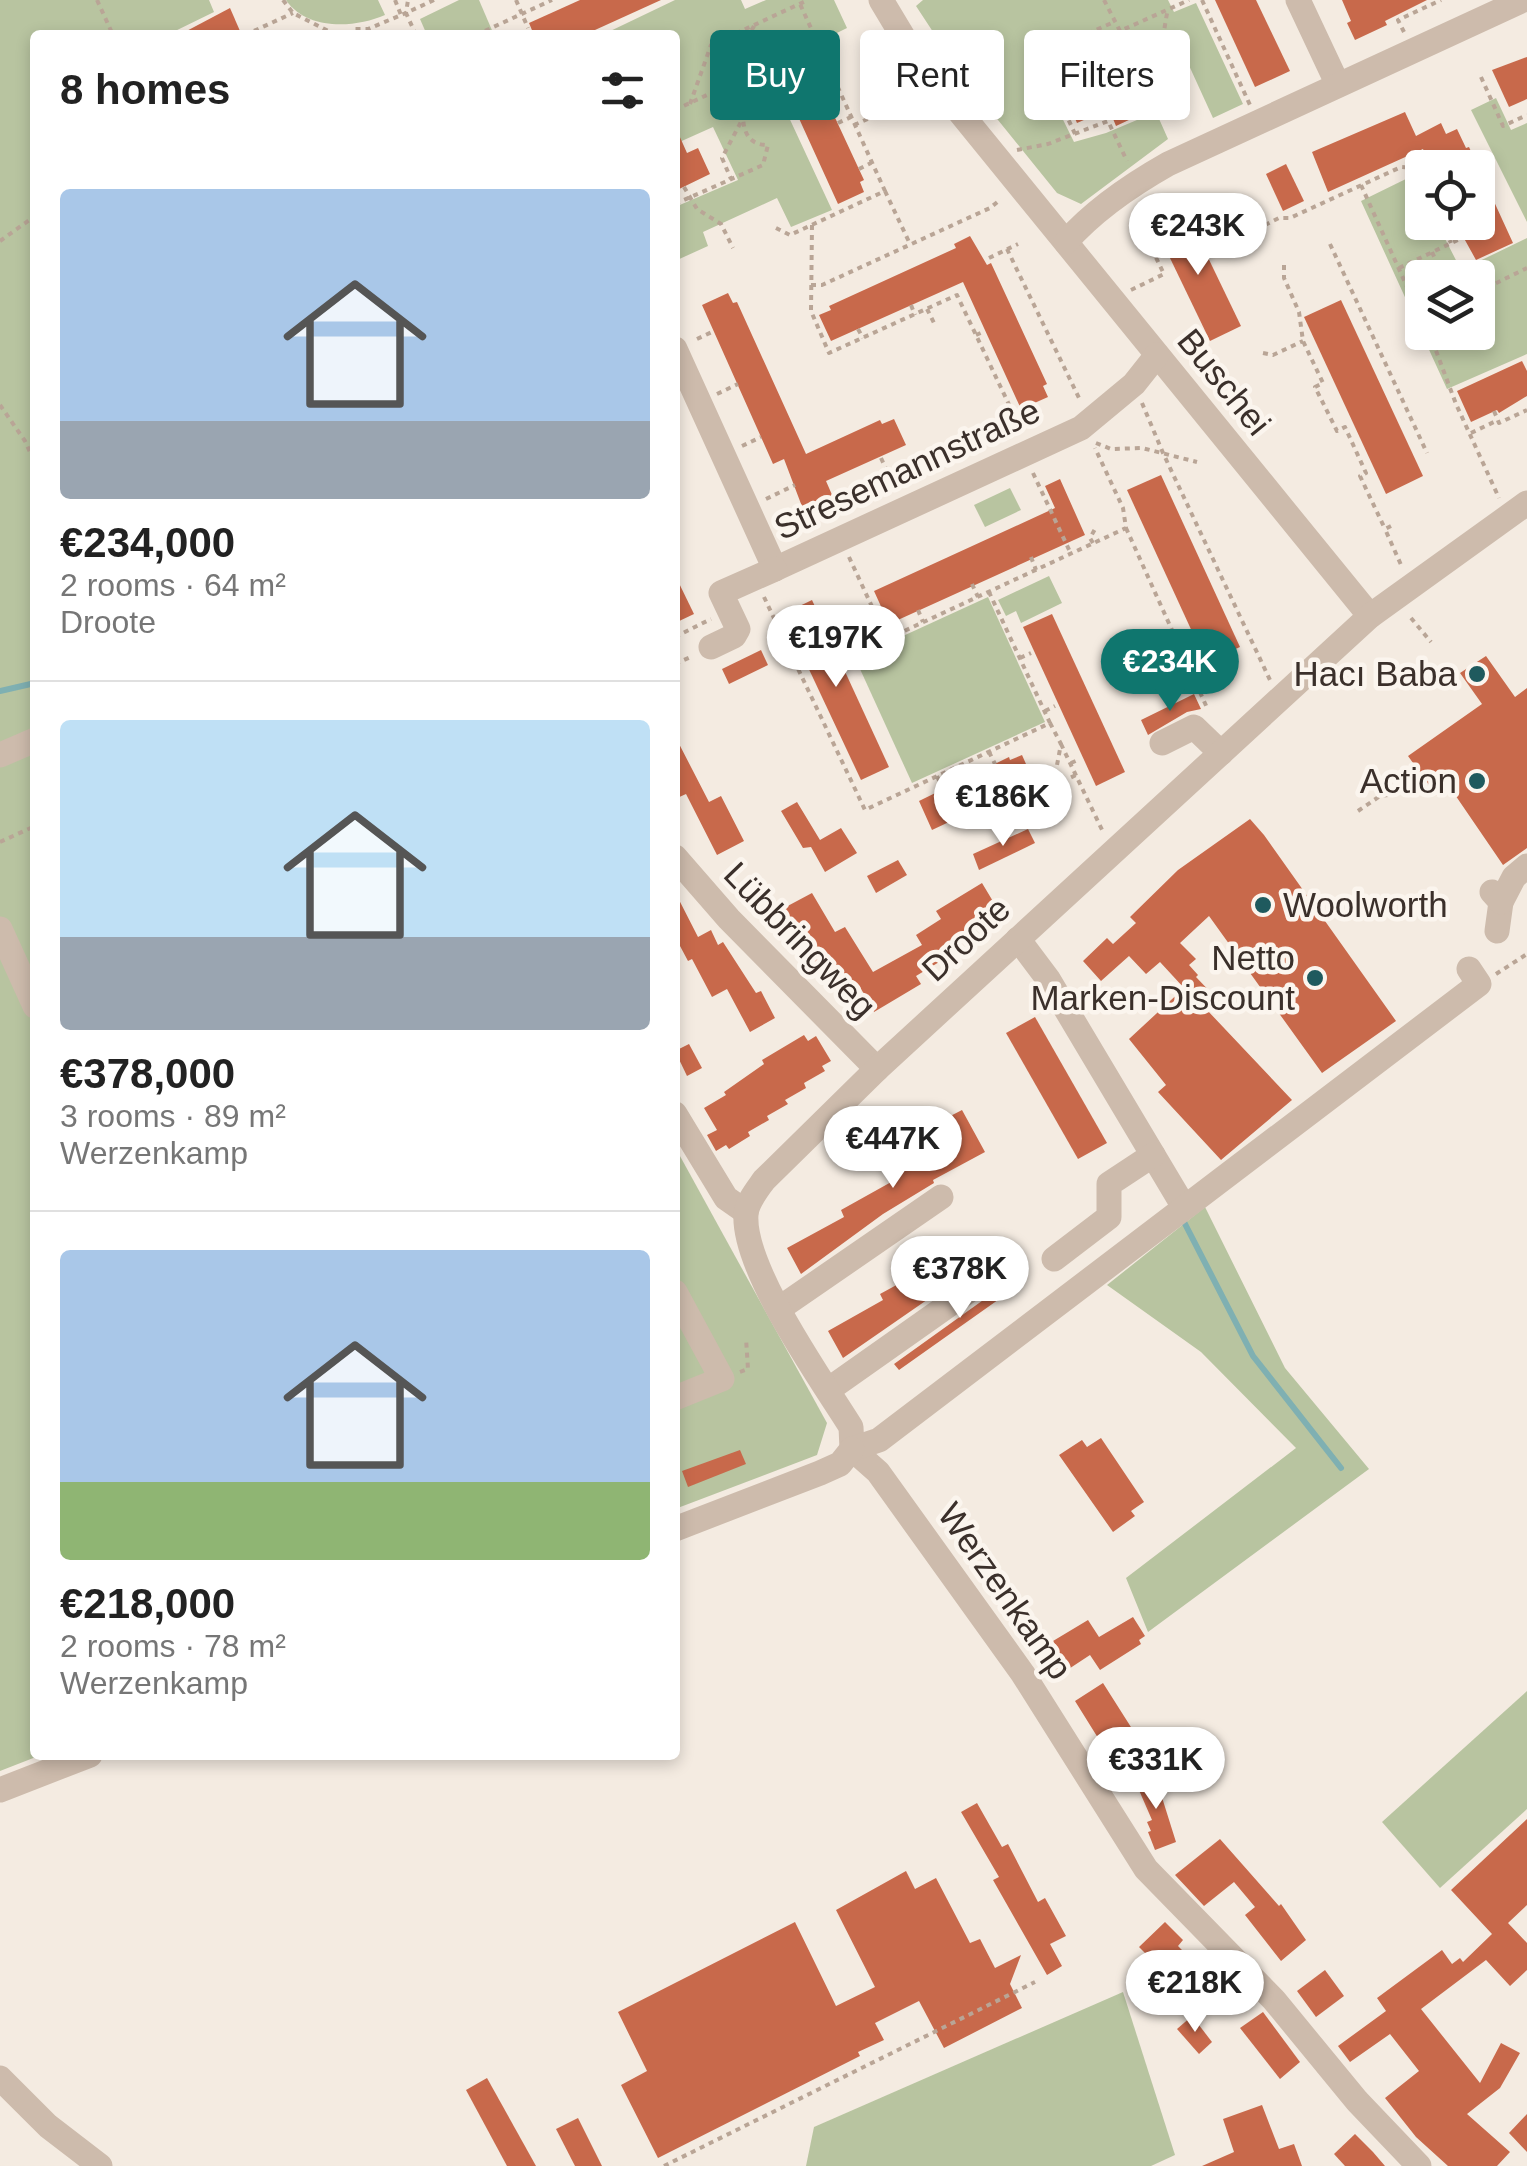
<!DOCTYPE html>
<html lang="en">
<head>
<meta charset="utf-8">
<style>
  :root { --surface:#fff; --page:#f6f6f6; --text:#222; --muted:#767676; --line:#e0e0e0; --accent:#0f766e }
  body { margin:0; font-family:Arial,sans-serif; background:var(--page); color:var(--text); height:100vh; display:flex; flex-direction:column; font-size:38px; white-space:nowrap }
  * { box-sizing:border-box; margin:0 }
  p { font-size:32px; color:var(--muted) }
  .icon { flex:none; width:55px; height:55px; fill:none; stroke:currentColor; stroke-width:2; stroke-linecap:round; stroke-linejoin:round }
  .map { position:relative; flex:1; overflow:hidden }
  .side { position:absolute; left:30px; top:30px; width:650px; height:1730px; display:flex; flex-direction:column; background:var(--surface); border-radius:10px; box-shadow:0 5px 15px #0003 }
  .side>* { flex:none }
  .banner { position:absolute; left:710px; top:30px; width:665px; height:90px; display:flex; gap:20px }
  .controls { position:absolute; left:1405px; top:150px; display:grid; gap:20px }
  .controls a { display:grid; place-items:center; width:90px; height:90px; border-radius:10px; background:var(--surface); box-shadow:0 5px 15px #0003; font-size:50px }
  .price { position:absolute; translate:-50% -85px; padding:0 22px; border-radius:35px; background:#fff; color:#222; font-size:32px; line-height:65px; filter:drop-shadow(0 2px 5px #0008) }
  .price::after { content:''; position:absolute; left:50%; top:60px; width:30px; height:22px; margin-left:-15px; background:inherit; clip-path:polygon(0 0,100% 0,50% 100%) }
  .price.selected { background:var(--accent); color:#fff }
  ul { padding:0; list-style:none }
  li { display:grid; align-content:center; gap:20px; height:530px; padding:0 30px }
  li+li { border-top:2px solid var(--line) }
  li span { display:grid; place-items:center; height:310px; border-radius:10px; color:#555 }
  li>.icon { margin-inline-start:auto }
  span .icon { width:180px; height:180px; fill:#fffc; stroke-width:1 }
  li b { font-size:42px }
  h2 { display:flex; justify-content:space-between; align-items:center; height:120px; padding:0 30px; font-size:42px }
  .chip { padding:0 35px; border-radius:10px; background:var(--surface); box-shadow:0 5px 15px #0003; font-size:35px; line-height:90px }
  .chip.selected { background:var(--accent); color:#fff }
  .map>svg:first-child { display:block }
</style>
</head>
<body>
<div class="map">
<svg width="1527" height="2166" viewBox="0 0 1527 2166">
  <rect width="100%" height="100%" fill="#f4ebe1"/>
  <g fill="#b8c4a0" fill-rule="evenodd">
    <path d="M0 0H209L214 12 167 35H35V1755H41L0 1771Z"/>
    <path d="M286 0H378L385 15C355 28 307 31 286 0Z"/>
    <path d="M459 0H479L494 35H427L420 19Z"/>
    <path d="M675 0H741L745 9 766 0H834L847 28 766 68 832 210 791 227 777 198 703 232 708 246 675 261V207L738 180 713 127 675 144V35H602Z"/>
    <path d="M923 0H1168L1174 12 1196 3 1243 104 1213 118 1176 37 1131 57 1117 38 1040 73 1074 142 1106 133 1156 112 1168 139 1081 204 1057 193 960 73 916 6Z"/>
    <path d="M1496 98 1511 130 1527 123V222L1471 110Z"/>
    <path d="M1414 175 1422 192V222L1437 223 1461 270 1527 238V354L1447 389 1361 201ZM1422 278H1478V332H1422Z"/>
    <path d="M1010 488 1021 510 985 527 974 505Z"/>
    <path d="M1049 576 1062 603 1021 623 1016 611 1006 616 998 600Z"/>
    <path d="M988 597 1045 722 912 783 855 658Z"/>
    <path d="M675 1147 827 1423 817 1455 675 1509Z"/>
    <path d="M1205 1207 1285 1368 1369 1469 1148 1632 1126 1578 1296 1448 1201 1352 1107 1285Z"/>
    <path d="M1527 1691V1809L1440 1888 1382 1822Z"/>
    <path d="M1123 1992 1175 2155 1151 2166H806L814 2127Z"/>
  </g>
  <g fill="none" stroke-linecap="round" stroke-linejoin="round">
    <g stroke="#7fb0b2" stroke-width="6">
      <path d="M0 691 35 683"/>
      <path d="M1183 1220 1253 1356 1341 1468"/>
    </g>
  </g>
  <g fill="#c8694b">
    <path d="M580 0H661L584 35H534L529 23Z"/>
    <path d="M1215 0H1256L1290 71 1255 87Z"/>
    <path d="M1342 0H1427L1385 21 1387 25 1355 40 1347 23 1351 21Z"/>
    <path d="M230 8 240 31 231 35H179Z"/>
    <path d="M1118 51 1146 112 1116 126 1109 109 1077 123 1070 107 1074 105 1061 77Z"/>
    <path d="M802 56 807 67 811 66 864 180 860 182 864 192 838 204 776 68Z"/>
    <path d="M1527 57V99L1509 107 1492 70Z"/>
    <path d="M1405 112 1416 136 1441 123 1446 134 1457 129 1466 148 1469 147 1513 243 1476 260 1455 222H1478V168H1430L1423 149 1328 192 1312 152Z"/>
    <path d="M675 126 687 153 698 148 710 174 675 191Z"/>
    <path d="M1286 164 1304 201 1283 211 1266 174Z"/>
    <path d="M1187 214 1241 326 1210 341 1156 229Z"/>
    <path d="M970 236 987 265 991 263 1047 384 1043 386 1048 397 1021 409 963 282 831 341 819 315 831 310 829 306 956 248 954 244Z"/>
    <path d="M728 293 733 303 737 302 806 454 880 420 882 424 894 419 906 445 826 481 836 504 806 517 784 459 773 464 702 305Z"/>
    <path d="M1341 300 1423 476 1386 494 1304 317Z"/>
    <path d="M1522 361 1527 371V396L1499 413 1497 410 1471 422 1457 391Z"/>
    <path d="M1161 475 1240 647 1206 662 1127 490Z"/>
    <path d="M1060 479 1085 535 889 624 874 591 1055 508 1045 486Z"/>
    <path d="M675 575 694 614 675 623Z"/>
    <path d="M812 600 889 767 861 780 783 614Z"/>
    <path d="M1052 614 1125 772 1096 786 1023 627Z"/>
    <path d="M761 650 768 665 729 684 722 669Z"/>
    <path d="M1486 656 1515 697 1527 688V848L1503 865 1449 786 1437 796 1408 756 1482 704 1460 673Z"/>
    <path d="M1194 694 1201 709 1187 712 1148 735 1141 720Z"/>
    <path d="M675 736 709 802 721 796 744 841 717 855 686 794 675 799Z"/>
    <path d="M1022 755 1034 782 932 830 919 801 1009 757 1010 760Z"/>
    <path d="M797 802 820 840 841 828 857 853 825 872 811 847 803 848 781 811Z"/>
    <path d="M1250 819 1264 835 1396 1021 1322 1073 1209 916 1180 943 1196 959 1189 965 1198 975 1196 977 1218 1000 1207 1010 1292 1100 1221 1160 1158 1092 1166 1085 1129 1039 1184 988 1160 962 1146 974 1129 956 1101 981 1083 961 1107 938 1113 944 1136 923 1130 917 1178 870Z"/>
    <path d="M1028 829 1035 843 979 870 973 854Z"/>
    <path d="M898 860 907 875 876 893 867 876Z"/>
    <path d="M982 883 994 903 986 907 993 919 955 942 959 950 916 976 921 984 874 1012 860 987 847 995 827 967 820 971 782 909 812 893 835 932 845 927 873 972 922 945 916 935 941 919 936 911Z"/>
    <path d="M675 892 698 937 711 930 718 945 723 942 756 993 761 991 775 1018 750 1032 727 989 712 997 692 959 688 961 680 946 675 949Z"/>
    <path d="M1035 1017 1107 1143 1078 1159 1006 1033Z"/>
    <path d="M804 1035 808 1041 816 1036 831 1061 822 1066 825 1071 804 1083 806 1088 785 1100 788 1104 767 1116 769 1120 748 1132 750 1136 729 1149 726 1145 716 1151 707 1135 717 1130 704 1108 726 1095 724 1092 764 1064 762 1060Z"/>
    <path d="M689 1044 702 1068 687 1076 675 1051Z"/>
    <path d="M962 1110 985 1152 933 1180 934 1183 883 1214 801 1274 787 1248 844 1217 841 1210 893 1181 890 1176 943 1146 933 1125Z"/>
    <path d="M962 1241 976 1266 843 1358 828 1331 883 1300 880 1294 935 1264 932 1258Z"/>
    <path d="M1009 1271 1019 1285 899 1370 894 1364 1000 1288Z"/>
    <path d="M1101 1438 1144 1502 1131 1511 1135 1516 1113 1532 1059 1455 1082 1440 1087 1447Z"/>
    <path d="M740 1450 746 1464 688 1487 682 1471Z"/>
    <path d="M1133 1617 1145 1636 1139 1640 1141 1644 1100 1670 1090 1655 1052 1680 1041 1662 1059 1650 1053 1641 1088 1620 1099 1637Z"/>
    <path d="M1103 1683 1136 1735 1123 1743 1139 1768 1123 1778 1075 1701Z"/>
    <path d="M1154 1772 1176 1842 1155 1850 1148 1832 1151 1831 1147 1822 1152 1820 1135 1781Z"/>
    <path d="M977 1803 1002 1847 1008 1844 1038 1902 1045 1898 1066 1936 1050 1944 1062 1966 1047 1975 993 1880 999 1877 961 1812Z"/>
    <path d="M1527 1819V1905L1508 1923 1527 1943V1970L1510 1986 1486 1960 1421 2009 1480 2083 1501 2043 1520 2053 1500 2088 1467 2114 1510 2152 1497 2166H1448L1416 2137 1385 2098 1419 2071 1390 2034 1350 2062 1338 2046 1386 2011 1377 1998 1442 1950 1452 1964 1460 1958 1463 1962 1492 1934 1451 1890Z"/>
    <path d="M1220 1839 1279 1906 1281 1904 1306 1940 1281 1961 1245 1915 1255 1907 1234 1882 1204 1906 1175 1875Z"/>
    <path d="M906 1871 915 1889 936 1878 970 1943 980 1939 995 1968 1021 1955 1010 1984 1022 2008 944 2048 919 2001 875 2023 884 2040 858 2052 860 2056 658 2158 621 2085 647 2071 618 2012 795 1922 836 2006 875 1987 836 1910Z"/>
    <path d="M1165 1922 1183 1940 1178 1946 1193 1961 1181 1973 1166 1957 1157 1965 1139 1947Z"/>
    <path d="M1325 1970 1344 1996 1316 2017 1297 1991Z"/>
    <path d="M1201 1973 1214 1986 1200 2000 1187 1986Z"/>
    <path d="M1263 2012 1300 2062 1280 2079 1240 2028Z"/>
    <path d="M1192 2016 1212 2042 1199 2054 1177 2029Z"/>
    <path d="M487 2078 536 2166H507L466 2090Z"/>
    <path d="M1262 2105 1279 2149 1294 2144 1302 2166H1202L1234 2152 1223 2119Z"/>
    <path d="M1527 2114V2152L1509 2133Z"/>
    <path d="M578 2118 602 2166H575L556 2129Z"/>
    <path d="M1355 2134 1373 2152 1385 2166H1345L1334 2154Z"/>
  </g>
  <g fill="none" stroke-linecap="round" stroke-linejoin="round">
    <g stroke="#b9a596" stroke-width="4" stroke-dasharray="5 5" stroke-linecap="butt">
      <path d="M97 0 113 35"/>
      <path d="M283 0 293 13 336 35"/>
      <path d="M395 0 401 15"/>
      <path d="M516 0 528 28"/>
      <path d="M1104 0 1120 31 1189 0"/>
      <path d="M1202 0 1250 105"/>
      <path d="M1404 32 1398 20 1441 0"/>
      <path d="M245 35 293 13"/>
      <path d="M320 35 327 28"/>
      <path d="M348 35 354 29H368L406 13 408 0"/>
      <path d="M416 35 406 13 434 0"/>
      <path d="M476 35 552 0"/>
      <path d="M1157 57C1164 41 1164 26 1168 9"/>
      <path d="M1481 77 1503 126 1527 115"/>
      <path d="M817 78 830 70"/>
      <path d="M728 85 734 62 754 26"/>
      <path d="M690 104 711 45 808 0"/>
      <path d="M675 110 728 85 743 118 722 158 731 179"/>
      <path d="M838 123 851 117"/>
      <path d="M854 125 906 102"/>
      <path d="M1075 134 1039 55 1114 22"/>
      <path d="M1017 150 1048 144 1108 121 1127 161"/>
      <path d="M1416 168 1428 162"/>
      <path d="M859 169 871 163"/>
      <path d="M1361 185 1422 320"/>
      <path d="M684 187 697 209 721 224 733 248"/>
      <path d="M885 191 910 244"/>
      <path d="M675 204 763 165 768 145C750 145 744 134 743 118"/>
      <path d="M1441 222 1451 243"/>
      <path d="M812 225 811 311 829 353 957 295 1022 432"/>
      <path d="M1265 225 1279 218H1290L1401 167 1416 168 1422 183"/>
      <path d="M776 228 790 235 885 191 800 4"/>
      <path d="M0 241 35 216"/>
      <path d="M1330 244 1427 453"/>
      <path d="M1007 249 1081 402"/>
      <path d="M1432 252 1444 278"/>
      <path d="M989 258 1018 244"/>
      <path d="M1284 265V278L1299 312 1303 341 1323 383 1315 387 1337 431 1345 427 1366 473 1360 476 1385 529"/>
      <path d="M1399 268 1462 238"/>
      <path d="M811 285H822L990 208 1001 199"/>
      <path d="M1131 290 1164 274 1134 212"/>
      <path d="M1478 292 1527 268"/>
      <path d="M911 305 915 315"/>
      <path d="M927 309 934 323"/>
      <path d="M858 329 863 338"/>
      <path d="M1429 332 1456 404 1499 498"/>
      <path d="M976 335 985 331"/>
      <path d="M697 339 714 331"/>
      <path d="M1263 353 1273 355 1303 341"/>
      <path d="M717 394 738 384"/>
      <path d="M1142 403 1163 453 1270 680"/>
      <path d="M0 405 25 441 35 463"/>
      <path d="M1494 411 1499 423 1527 410"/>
      <path d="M1471 433 1498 420"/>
      <path d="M1096 443 1111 449 1142 448 1197 462"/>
      <path d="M742 446 761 437"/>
      <path d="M881 458 895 488"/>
      <path d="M1033 473 1071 554"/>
      <path d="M766 499 795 485"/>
      <path d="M846 500 927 462 939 470"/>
      <path d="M1391 526 1385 529 1402 567"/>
      <path d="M1126 528 1208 710"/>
      <path d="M1093 543 1090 538 1095 529"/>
      <path d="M849 557 887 639 1126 528 1123 508 1095 448"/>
      <path d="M1031 557 1036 570"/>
      <path d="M972 584 978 597"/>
      <path d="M764 597 865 810 1050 723 989 592"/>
      <path d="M918 610 923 622"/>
      <path d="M1411 618 1431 642"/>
      <path d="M675 637 711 619"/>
      <path d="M1020 658 1031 653"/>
      <path d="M675 664 693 656"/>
      <path d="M1045 711 1055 706"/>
      <path d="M1050 723 1061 744 1053 786 1060 805"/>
      <path d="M1061 744 1103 832"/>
      <path d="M989 752 995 764"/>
      <path d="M1071 763 1080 759"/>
      <path d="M937 776 943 789"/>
      <path d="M1053 786 1076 775"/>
      <path d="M1358 811 1380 796 1389 795"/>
      <path d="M0 842 35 826"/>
      <path d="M1496 974 1527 954"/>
      <path d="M740 1372 748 1369 746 1338"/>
      <path d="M664 2166 1035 1982"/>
    </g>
    <g stroke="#cdbbac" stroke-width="25">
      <path d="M881 0 914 55 941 89 1370 616"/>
      <path d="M1298 0 1338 85"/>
      <path d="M1066 242C1094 210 1131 185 1168 164L1523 0"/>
      <path d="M675 349 775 569 1081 428 1134 384 1157 355"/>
      <path d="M711 647 734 636 738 629 721 593 775 569"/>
      <path d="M1162 743 1194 727 1221 753"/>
      <path d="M0 755 35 740"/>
      <path d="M675 857 729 919 877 1069"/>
      <path d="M1492 892 1501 902 1497 931"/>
      <path d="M1501 902 1514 877 1527 866"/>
      <path d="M0 929 35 1006"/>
      <path d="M1018 939 1048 979 1184 1207"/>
      <path d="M675 1114 726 1198 746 1212"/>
      <path d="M1054 1259 1109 1217V1184L1153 1155"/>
      <path d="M675 1292 722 1379 675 1398"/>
      <path d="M780 1308 941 1197"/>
      <path d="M828 1390 991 1275"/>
      <path d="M852 1449 851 1427C821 1379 742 1268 746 1214 747 1202 757 1190 764 1180L877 1069 1370 616 1527 503"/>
      <path d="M852 1449 878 1472 1023 1674 1146 1869 1274 2000 1357 2101 1419 2166"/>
      <path d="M852 1449 879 1440 1479 984 1469 969"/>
      <path d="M675 1529 820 1473 840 1464 852 1449"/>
      <path d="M0 1790 90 1755"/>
      <path d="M0 2078 48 2126 100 2166"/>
    </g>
  </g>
  <g fill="#1f5a5e" stroke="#fbf5ee" stroke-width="4">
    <circle cx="1477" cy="674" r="10"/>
    <circle cx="1477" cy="781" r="10"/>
    <circle cx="1263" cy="905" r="10"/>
    <circle cx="1315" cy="978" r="10"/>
  </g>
  <g text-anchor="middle" stroke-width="9" stroke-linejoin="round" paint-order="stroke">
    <g font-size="35" fill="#3b302b" stroke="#fbf5ee">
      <text transform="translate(1224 382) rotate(51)" y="12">Buschei</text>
      <text transform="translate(907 469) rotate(-25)" y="12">Stresemannstraße</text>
      <text transform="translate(966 939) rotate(-43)" y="12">Droote</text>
      <text transform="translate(800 940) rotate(46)" y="12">Lübbringweg</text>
      <text transform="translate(1005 1591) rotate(55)" y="12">Werzenkamp</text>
    </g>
    <g font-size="35" fill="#3b302b" stroke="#fbf5ee" text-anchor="end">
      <text x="1457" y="686">Hacı Baba</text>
      <text x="1457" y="793">Action</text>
      <text x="1283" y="917" text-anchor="start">Woolworth</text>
      <text x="1295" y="970">Netto<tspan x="1295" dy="40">Marken-Discount</tspan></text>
    </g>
  </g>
</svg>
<div class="controls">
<a><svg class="icon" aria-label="locate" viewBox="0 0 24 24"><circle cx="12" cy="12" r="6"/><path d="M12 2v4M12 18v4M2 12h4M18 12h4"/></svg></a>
<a><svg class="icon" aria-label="layers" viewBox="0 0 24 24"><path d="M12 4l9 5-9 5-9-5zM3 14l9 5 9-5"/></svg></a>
</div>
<b class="price" style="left:1198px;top:278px">€243K</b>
<b class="price" style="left:836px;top:690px">€197K</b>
<b class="price selected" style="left:1170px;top:714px">€234K</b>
<b class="price" style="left:1003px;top:849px">€186K</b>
<b class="price" style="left:893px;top:1191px">€447K</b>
<b class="price" style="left:960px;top:1321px">€378K</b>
<b class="price" style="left:1156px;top:1812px">€331K</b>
<b class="price" style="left:1195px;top:2035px">€218K</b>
<div class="banner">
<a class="chip selected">Buy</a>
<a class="chip">Rent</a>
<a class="chip">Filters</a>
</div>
<section class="side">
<h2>8 homes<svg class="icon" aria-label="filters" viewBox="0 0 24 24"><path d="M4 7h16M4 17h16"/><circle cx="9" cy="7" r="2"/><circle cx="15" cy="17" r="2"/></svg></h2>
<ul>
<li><span style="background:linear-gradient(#a9c7e8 75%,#9aa5b1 0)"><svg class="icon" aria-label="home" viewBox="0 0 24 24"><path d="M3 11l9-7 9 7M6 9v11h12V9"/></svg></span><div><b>€234,000</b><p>2 rooms · 64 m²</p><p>Droote</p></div></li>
<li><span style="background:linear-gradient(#bfe0f5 70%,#9aa5b1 0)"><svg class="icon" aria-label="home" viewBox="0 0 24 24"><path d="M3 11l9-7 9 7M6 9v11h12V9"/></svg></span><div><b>€378,000</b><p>3 rooms · 89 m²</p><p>Werzenkamp</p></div></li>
<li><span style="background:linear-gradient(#a9c7e8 75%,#8fb573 0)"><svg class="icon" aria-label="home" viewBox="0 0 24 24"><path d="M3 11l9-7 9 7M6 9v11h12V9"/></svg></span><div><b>€218,000</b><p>2 rooms · 78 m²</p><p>Werzenkamp</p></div></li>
</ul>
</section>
</div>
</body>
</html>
